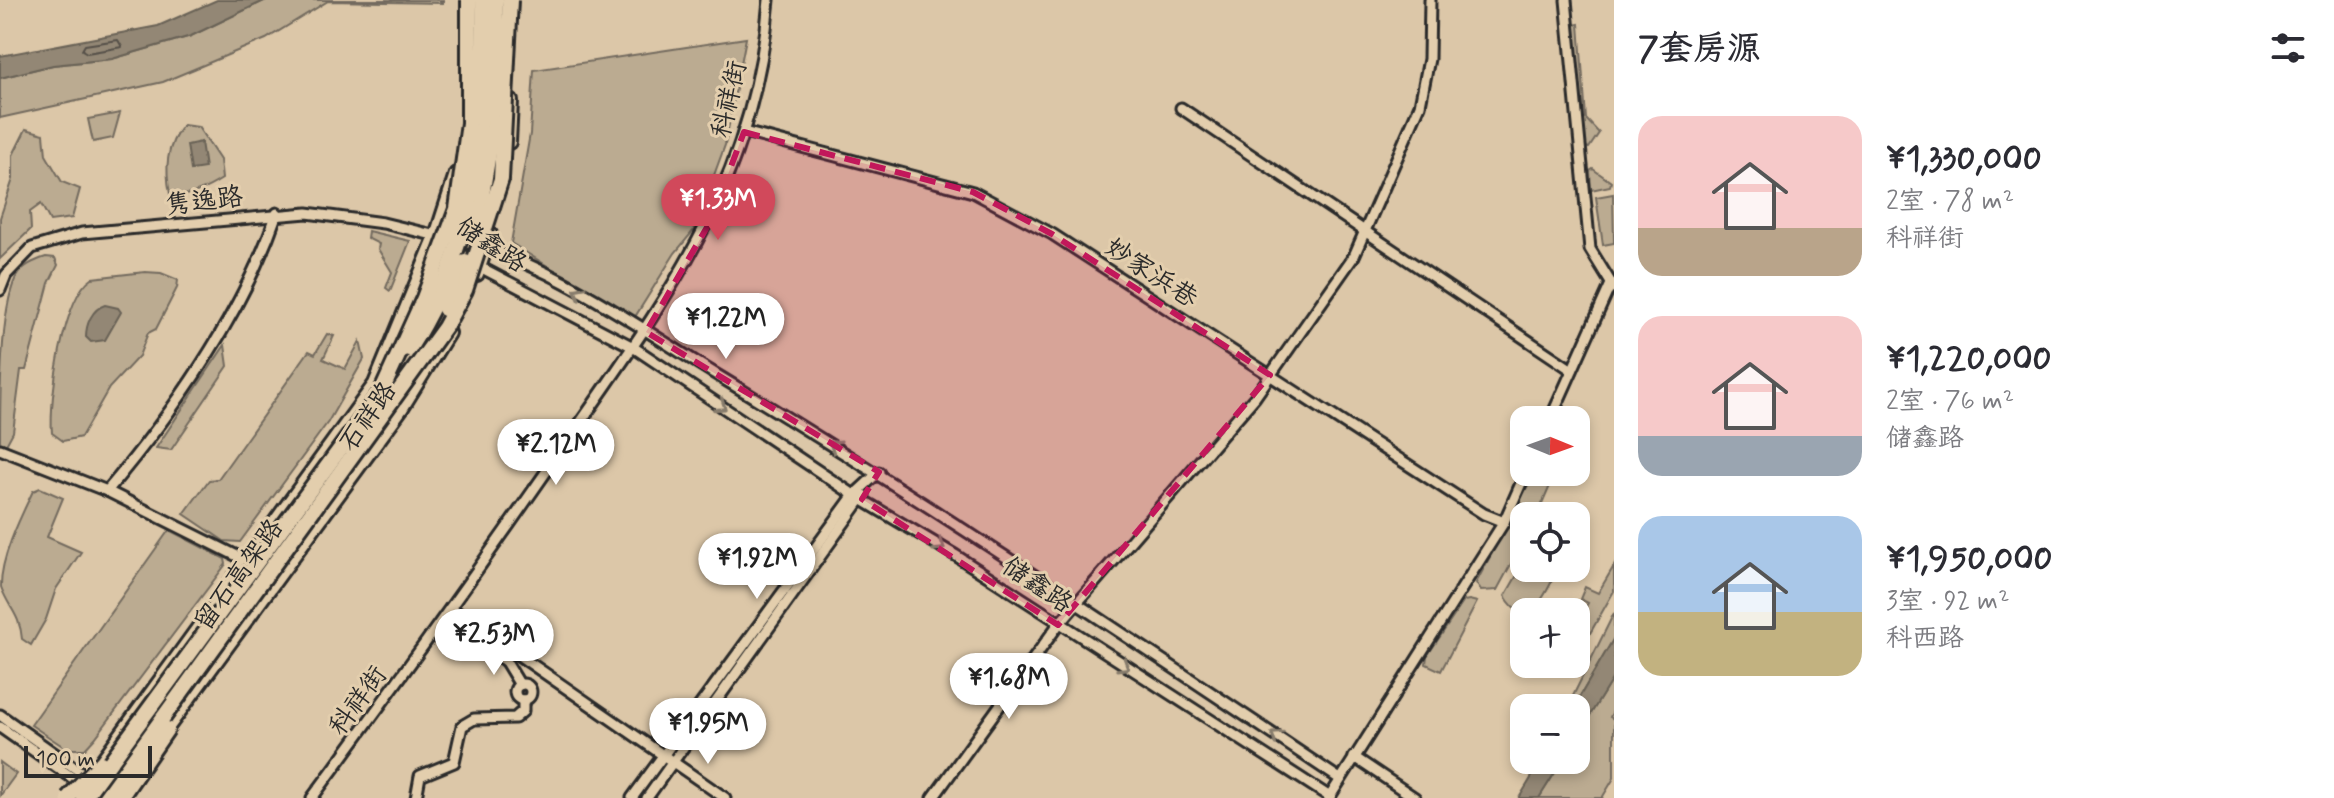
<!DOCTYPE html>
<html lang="zh">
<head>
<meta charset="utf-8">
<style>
  :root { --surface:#fff; --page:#f7f7f7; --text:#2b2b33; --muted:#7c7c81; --accent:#d1495b }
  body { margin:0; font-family:Mynerve,"LXGW WenKai TC",sans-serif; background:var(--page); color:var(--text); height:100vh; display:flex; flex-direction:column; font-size:30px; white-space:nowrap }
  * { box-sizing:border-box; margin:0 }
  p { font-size:26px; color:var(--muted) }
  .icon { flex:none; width:44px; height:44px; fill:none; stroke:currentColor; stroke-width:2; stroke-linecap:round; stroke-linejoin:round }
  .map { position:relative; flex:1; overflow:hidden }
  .sheet { display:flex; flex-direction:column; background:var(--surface); width:720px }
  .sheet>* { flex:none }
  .needle { width:52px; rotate:91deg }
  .fabs { position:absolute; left:1510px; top:406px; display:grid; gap:16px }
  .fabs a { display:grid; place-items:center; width:80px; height:80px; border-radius:16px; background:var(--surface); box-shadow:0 4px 12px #0003; font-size:40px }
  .scale { position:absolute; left:24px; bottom:20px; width:128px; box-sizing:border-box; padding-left:8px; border:4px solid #2b2b2b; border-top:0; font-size:22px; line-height:28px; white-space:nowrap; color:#2b2b2b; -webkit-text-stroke:6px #e3cead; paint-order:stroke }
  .price { position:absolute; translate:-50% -68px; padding:0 18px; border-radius:28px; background:#fff; color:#222; font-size:26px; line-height:52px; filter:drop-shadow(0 2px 4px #0008) }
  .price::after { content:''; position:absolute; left:50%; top:48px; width:24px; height:18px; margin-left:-12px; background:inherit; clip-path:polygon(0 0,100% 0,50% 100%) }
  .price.selected { background:var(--accent); color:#fff }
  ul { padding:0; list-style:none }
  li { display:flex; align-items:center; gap:24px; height:200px; padding:0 24px }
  li span { display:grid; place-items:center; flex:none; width:224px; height:160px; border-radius:24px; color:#555 }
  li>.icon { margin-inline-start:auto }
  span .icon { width:96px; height:96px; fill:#fffc; stroke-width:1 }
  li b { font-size:34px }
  h2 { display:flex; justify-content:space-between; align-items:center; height:96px; padding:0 24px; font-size:34px }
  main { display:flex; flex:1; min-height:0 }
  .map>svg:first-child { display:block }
</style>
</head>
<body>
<main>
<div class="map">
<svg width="1614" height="798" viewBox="0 0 1614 798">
  <rect width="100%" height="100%" fill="#dcc7a8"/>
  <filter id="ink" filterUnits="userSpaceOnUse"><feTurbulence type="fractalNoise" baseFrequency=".0125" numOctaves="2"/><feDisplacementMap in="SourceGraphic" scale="16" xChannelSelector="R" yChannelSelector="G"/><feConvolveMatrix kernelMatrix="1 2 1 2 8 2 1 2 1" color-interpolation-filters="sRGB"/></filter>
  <g filter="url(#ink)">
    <g fill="#bbab91" stroke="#736b5e" stroke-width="2">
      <path d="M266 0H443V3L328 1 266 39 163 82 0 118V78L53 65 112 59 191 36Z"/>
      <path d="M1579 24 1586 119 1599 133 1589 148 1583 146 1573 25Z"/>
      <path d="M746 38 725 145 694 230 675 253 633 320 511 243 530 134 534 70Z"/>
      <path d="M120 113 113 138 93 142 88 119Z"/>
      <path d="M183 125 198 127 220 160 222 179C208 188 187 199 170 194 165 168 166 146 183 125Z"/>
      <path d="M26 129 44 134 46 155 62 182 80 189 72 218 50 221 41 204 30 212 31 229 0 259V218L13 179V155Z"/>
      <path d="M1593 169 1611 182 1610 186 1591 190 1590 171Z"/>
      <path d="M1613 194 1614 243 1603 245 1596 197Z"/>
      <path d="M368 231 410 241 390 291 386 288 392 272 378 249 379 244 367 238Z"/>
      <path d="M46 257 55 258 58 265 49 283 26 370H21L13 432 6 445 0 442C0 401 0 311 16 277 22 266 34 261 46 257Z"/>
      <path d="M145 272 161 273 178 280 177 288 156 329 148 333 139 356 109 388 81 437 63 441 52 433C49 399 63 297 92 278Z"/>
      <path d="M327 334 334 336 323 359 345 369 360 341 364 359 328 422 240 542 224 541 184 514 209 480 218 479 309 351 315 354Z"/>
      <path d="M225 345 228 366 171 450 156 448Z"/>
      <path d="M1542 472 1553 479 1537 516H1524V540L1497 590 1481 591 1476 583 1534 474Z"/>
      <path d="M40 488 63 498 47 537 81 552 56 589 46 619 31 645 22 639C20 614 9 609 1 587 0 558 21 516 33 491Z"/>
      <path d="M169 530 225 559 226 564 95 738 85 749H67L31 725Z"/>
      <path d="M1523 565 1535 568 1552 581C1541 603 1526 630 1505 596Z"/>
      <path d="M1614 566V591L1576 658V624L1588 603 1580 599 1585 587 1598 593Z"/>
      <path d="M1469 600 1477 602 1441 671 1426 664 1427 656 1464 601Z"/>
      <path d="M1614 613V638L1573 708H1567Z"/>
      <path d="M1614 676V709L1610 717 1614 719V778L1602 798H1539L1563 760H1576V738Z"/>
      <path d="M0 762 16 774 0 796Z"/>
    </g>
    <g fill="#938774" stroke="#696257" stroke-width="2">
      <path d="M217 0H266L191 36 112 59 53 65 0 78V56L158 26Z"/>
      <path d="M201 142 205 168 191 170 187 145Z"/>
      <path d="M105 305 118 308 121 312 105 340 91 342 86 337C86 324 92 309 105 305Z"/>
      <path d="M1614 638V676L1576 738 1573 708Z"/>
      <path d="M1542 760H1563L1539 798H1519Z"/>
    </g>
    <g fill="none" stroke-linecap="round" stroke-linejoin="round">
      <path stroke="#555048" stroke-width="2" d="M118 40 122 47 87 53 82 50 85 45Z"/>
      <g stroke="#2b2b2b" stroke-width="15">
        <g id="minor">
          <path d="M1566 0 1590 249 1614 288"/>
          <path d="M1181 108 1572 370"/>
          <path d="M744 132 973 192 1052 234 1484 514 1504 522"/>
          <path d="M455 240C546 259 638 327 717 375 929 503 1134 641 1340 779"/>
          <path d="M452 247 480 267 633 347 854 495 955 555 1330 797"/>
          <path d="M0 290 6 275 32 248 82 233 307 213 383 223 441 237"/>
          <path d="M1550 420 1610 286"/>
          <path d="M0 449 107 491 247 561"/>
          <path d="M107 491C176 409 242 315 277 213"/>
          <path d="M452 609 725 798"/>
          <path d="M491 650 506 662 520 685"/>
          <circle cx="523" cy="692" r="8"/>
          <path d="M0 715 92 780"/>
          <path d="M0 727 84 786 107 798"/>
          <path d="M1354 757 1415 798"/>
          <path d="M312 798C395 686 476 573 555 459 659 308 754 191 769 0"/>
          <path d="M416 798 420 776 454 762 462 726 474 719 515 718 523 711V700"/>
          <path d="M632 798 854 495 879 472"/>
          <path d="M647 798 864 495"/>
          <path d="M933 798 1058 625 1255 397 1354 256 1420 105 1429 59 1430 0"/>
          <path d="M1329 798 1504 522 1526 472"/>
        </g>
      </g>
      <g stroke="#2b2b2b" stroke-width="18">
        <g id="major">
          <path d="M509 142 511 101"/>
          <path d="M477 274 490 234"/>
          <path d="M162 735 401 409 448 333"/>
          <path d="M96 769 375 384 436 236 456 174"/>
        </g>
      </g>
      <use href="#minor" stroke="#e3cead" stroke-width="9"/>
      <use href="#major" stroke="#e3cead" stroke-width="12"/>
      <g stroke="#2b2b2b" stroke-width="20" stroke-linecap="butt">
        <g id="highway-bridge">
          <path d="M476 231 493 129 496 0"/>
          <path d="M445 309 465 262"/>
          <path d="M409 349C481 236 484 130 483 0"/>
          <path d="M68 798 101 763"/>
          <path d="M84 798 381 393 424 298 457 209 469 123V0"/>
          <path d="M105 798 445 327 465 290 501 179 510 0"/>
          <path d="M120 798 167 729"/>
        </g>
      </g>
      <use href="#highway-bridge" stroke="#e3cead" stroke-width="14"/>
    </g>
    <defs><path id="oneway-chevron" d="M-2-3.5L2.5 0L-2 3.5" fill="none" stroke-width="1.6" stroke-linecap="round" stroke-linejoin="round" transform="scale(2)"/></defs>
    <g stroke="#877c6c">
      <use href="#oneway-chevron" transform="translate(579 292) rotate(-152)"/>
      <use href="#oneway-chevron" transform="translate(721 406) rotate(34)"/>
      <use href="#oneway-chevron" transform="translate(834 445) rotate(-149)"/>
      <use href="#oneway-chevron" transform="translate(940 546) rotate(31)"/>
      <use href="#oneway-chevron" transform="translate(1124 666) rotate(32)"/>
      <use href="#oneway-chevron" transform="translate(1276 736) rotate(-146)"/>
    </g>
  </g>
  <path fill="#c2185b" fill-opacity="0.2" stroke="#c2185b" stroke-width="6" stroke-dasharray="16 10" stroke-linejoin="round" d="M744 132 973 192 1052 234 1270 375 1058 625 862 499 879 472 646 332 710 222Z"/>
  <g text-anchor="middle" stroke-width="6" stroke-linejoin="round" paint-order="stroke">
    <g font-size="26" fill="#2b2b2b" stroke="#e3cead">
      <text transform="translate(728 99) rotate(-77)" y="9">科祥街</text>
      <text transform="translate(204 200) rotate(-7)" y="9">隽逸路</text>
      <text transform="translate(492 244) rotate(33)" y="9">储鑫路</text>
      <text transform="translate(1152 272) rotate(33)" y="9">妙家浜巷</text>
      <text transform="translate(367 416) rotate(-55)" y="9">石祥路</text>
      <text transform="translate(238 574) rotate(-54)" y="9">留石高架路</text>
      <text transform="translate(1038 584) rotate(34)" y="9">储鑫路</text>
      <text transform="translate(357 700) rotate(-54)" y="9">科祥街</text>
    </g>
  </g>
</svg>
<div class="fabs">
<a><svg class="needle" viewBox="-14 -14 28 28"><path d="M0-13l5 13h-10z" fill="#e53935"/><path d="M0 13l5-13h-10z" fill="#7c7c81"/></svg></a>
<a><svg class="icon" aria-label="locate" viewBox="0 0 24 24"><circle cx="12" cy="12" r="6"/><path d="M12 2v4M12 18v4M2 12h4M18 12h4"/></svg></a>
<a>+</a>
<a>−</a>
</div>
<div class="scale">100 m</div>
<b class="price selected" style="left:718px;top:242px">¥1.33M</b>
<b class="price" style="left:726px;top:361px">¥1.22M</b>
<b class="price" style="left:556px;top:487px">¥2.12M</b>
<b class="price" style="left:757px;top:601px">¥1.92M</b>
<b class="price" style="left:494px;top:677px">¥2.53M</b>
<b class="price" style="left:1009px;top:721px">¥1.68M</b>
<b class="price" style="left:708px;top:766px">¥1.95M</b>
</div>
<section class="sheet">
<h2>7套房源<svg class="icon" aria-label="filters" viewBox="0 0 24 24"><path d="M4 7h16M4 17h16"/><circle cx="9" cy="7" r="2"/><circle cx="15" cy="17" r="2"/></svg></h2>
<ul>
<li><span style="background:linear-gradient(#f6c9c9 70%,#b9a48a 0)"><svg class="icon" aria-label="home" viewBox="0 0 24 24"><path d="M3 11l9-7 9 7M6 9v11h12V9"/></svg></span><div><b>¥1,330,000</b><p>2室 · 78 m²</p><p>科祥街</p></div></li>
<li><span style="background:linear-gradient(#f6c9c9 75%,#9aa5b1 0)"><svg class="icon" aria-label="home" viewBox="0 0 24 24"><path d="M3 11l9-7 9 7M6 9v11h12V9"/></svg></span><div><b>¥1,220,000</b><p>2室 · 76 m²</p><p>储鑫路</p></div></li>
<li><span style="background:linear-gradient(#a9c7e8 60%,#c2b280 0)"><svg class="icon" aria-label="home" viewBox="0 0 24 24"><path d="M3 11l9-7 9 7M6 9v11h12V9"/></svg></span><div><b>¥1,950,000</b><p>3室 · 92 m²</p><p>科西路</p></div></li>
</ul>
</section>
</main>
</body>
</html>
